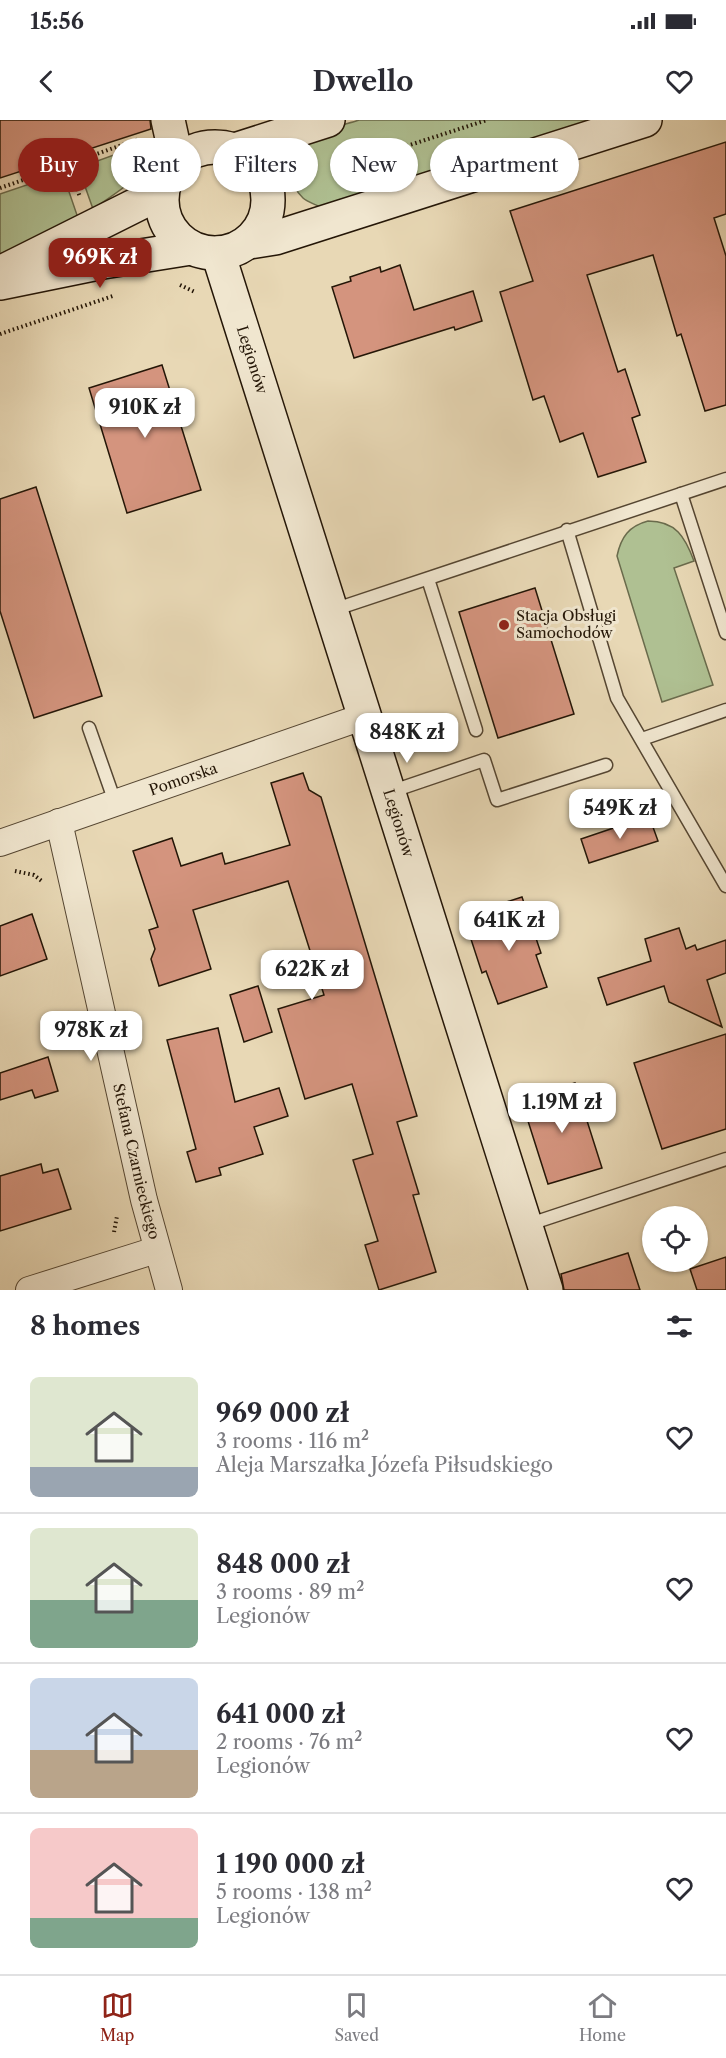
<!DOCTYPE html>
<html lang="en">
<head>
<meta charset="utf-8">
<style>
  :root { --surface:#fff; --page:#f2f2f3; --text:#2b2b33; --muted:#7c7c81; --line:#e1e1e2; --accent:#8f2418 }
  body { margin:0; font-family:"Libre Caslon Text",serif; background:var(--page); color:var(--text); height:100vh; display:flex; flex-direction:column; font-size:22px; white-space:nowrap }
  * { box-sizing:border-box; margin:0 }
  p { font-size:20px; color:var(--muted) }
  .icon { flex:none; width:33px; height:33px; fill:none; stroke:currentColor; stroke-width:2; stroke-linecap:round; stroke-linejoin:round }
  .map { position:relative; height:1170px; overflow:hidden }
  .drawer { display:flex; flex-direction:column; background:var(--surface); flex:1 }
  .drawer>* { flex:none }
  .banner { position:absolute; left:18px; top:18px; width:690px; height:54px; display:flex; gap:12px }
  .buttons { position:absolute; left:642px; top:1086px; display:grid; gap:12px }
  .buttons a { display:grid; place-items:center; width:66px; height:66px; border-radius:50%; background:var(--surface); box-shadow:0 2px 4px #0004; font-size:30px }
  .price { position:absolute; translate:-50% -51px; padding:0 14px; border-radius:12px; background:#fff; color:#222; font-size:20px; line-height:39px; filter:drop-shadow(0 2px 3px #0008) }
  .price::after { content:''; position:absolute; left:50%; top:36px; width:18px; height:14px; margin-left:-9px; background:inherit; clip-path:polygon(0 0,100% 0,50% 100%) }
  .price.current { background:var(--accent); color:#fff }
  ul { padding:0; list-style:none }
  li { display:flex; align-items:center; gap:18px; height:150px; padding:0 30px }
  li+li { border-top:2px solid var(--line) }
  li span { display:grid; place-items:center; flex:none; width:168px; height:120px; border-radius:9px; color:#555 }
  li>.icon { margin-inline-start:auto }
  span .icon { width:72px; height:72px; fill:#fffc; stroke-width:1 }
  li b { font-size:26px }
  h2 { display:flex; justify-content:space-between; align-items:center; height:72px; padding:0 30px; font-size:26px }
  .chip { padding:0 21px; border-radius:27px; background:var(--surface); box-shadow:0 2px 4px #0004; font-size:21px; line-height:54px }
  .chip.current { background:var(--accent); color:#fff }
  .status { display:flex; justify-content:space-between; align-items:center; height:42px; padding:0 30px; background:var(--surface); direction:ltr }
  .status svg { height:16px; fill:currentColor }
  header { display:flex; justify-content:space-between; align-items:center; height:78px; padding:0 30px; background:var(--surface); font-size:27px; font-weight:800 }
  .menu { display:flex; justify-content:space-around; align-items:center; height:84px; border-top:2px solid var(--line); background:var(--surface); font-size:16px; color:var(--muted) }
  .menu a { display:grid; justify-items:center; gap:3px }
  .menu .current { color:var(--accent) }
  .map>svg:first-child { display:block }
</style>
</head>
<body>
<div class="status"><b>15:56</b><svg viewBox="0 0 49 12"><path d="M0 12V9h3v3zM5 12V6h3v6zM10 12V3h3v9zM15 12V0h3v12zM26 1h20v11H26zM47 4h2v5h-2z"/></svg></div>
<header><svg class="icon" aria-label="back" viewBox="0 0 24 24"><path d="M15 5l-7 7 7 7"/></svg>Dwello<svg class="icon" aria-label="heart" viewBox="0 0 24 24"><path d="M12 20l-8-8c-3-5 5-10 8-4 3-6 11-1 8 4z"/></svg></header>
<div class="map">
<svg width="726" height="1170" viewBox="0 0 726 1170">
  <rect width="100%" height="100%" fill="#e8d8b5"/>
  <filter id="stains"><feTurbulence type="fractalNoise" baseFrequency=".00333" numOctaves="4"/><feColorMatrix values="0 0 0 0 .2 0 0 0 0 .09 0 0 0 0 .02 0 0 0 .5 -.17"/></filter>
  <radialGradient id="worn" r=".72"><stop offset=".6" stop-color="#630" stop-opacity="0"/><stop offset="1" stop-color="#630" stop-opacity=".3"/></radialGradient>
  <g fill="#afc092" stroke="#6a6b4c" stroke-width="1.5">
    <path d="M359 0H615L320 87C315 84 307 82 303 78 284 60 291 30 310 16 323 8 345 5 359 0Z"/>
    <path d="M161 18C153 52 120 70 93 89L81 55 86 45Z"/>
    <path d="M56 55 65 60 78 98 0 134V74Z"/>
    <path d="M648 401C676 401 685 417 694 441L674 448 713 565 662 582 617 436C621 417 629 406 648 401Z"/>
  </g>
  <g fill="#d4947e" stroke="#241607" stroke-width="1.5">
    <path d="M0 0H150L151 9 0 58Z"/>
    <path d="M726 22V94L714 98 726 136V285L705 291 681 214 677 216 653 135 587 155 618 252 625 249 640 295 632 298 646 342 598 357 583 313 560 322 544 276 533 280 500 172 533 161 510 91Z"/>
    <path d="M400 145 414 190 473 171 482 201 455 210 454 207 354 238 332 167 351 161 350 157 380 147 381 152Z"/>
    <path d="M162 245 201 370 127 393 89 268Z"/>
    <path d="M36 367 102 576 34 598 0 491V379Z"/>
    <path d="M535 468 574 594 498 618 459 492Z"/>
    <path d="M303 653 309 670 321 677 417 996 397 1002 419 1074 413 1075 436 1152 379 1170 365 1125 378 1121 353 1040 373 1034 352 964 305 979 278 889 324 875 288 761 193 790 211 849 159 866 151 839 155 829 149 810 158 807 133 731 172 718 181 746 222 733 225 744 290 725 271 663Z"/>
    <path d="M649 696 658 721 589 743 581 719Z"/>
    <path d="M522 777 541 833 536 835 547 867 498 884 486 851 482 853 468 810 498 800 494 786Z"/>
    <path d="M32 794 47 839 0 856V806Z"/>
    <path d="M679 808 686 829 695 825 697 830 726 820V853L707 860 722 907 669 882 664 866 607 885 598 858 651 841 645 819Z"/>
    <path d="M258 866 272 912 244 922 230 875Z"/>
    <path d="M218 908 235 982 279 968 288 996 254 1007 263 1034 219 1048 221 1055 196 1062 187 1032 196 1029 167 920Z"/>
    <path d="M726 914V1009L662 1029 634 943Z"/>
    <path d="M48 937 58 971 35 978 32 970 0 980V953Z"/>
    <path d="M575 963 602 1048 548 1064 521 979Z"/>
    <path d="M41 1044 43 1053 58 1049 71 1089 0 1111V1056Z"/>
    <path d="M628 1133 640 1170H564L561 1154Z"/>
    <path d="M726 1137V1170H697L690 1149Z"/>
  </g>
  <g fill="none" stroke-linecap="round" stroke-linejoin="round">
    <g stroke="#554632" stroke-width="15">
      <g id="lane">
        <path d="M681 374 726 513"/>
        <path d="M567 410 617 578 726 766"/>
        <path d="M428 459 476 610"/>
        <path d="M333 490 726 359"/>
        <path d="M89 608 115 682"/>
        <path d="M642 619 726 590"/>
        <path d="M390 672 484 640 497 680 606 645"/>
        <path d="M527 1105 726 1039"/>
      </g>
    </g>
    <g stroke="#554632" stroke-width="28">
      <g id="street">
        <path id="s1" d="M59 702 144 1080 169 1170"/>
        <path id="s2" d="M0 723 365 596"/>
        <path d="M29 1170 156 1130"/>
      </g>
    </g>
    <g stroke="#241607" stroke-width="36">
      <g id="secondary">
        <path d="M168 0 177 41"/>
        <circle cx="215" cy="80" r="53"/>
        <path d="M235 30 328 0"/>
        <path d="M249 122 275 118 645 0"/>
        <path id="s3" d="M218 133 546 1170"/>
        <path d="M4 151 146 80 166 59"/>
        <path d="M0 163 103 142 191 128"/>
      </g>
    </g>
    <g stroke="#241607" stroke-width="4" stroke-dasharray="1.5 3" stroke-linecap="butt">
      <path d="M346 27 355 60"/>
      <path d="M68 44 80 77"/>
      <path d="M351 44 487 0"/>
      <path d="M0 68 139 19"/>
      <path d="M180 165 195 172"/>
      <path d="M0 214 113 176"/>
      <path d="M15 751 34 755 43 762"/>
      <path d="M114 1112 117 1096"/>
    </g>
    <use href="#lane" stroke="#f0e6cf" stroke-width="12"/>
    <use href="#street" stroke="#f0e6cf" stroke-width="26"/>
    <use href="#secondary" stroke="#f0e6cf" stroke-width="33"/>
  </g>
  <circle fill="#8f2418" stroke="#f0e6cf" stroke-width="2" cx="504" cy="505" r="6"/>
  <g text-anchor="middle" stroke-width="6" stroke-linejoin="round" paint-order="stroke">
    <g font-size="15" fill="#241607" stroke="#f0e6cf">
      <text dy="5" stroke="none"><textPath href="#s3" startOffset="112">Legionów</textPath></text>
      <text dy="5" stroke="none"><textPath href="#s2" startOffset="194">Pomorska</textPath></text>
      <text dy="5" stroke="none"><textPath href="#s3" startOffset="598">Legionów</textPath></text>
      <text dy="5" stroke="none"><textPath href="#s1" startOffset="348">Stefana Czarnieckiego</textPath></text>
    </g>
    <g font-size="15" fill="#241607" stroke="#f0e6cf" text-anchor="start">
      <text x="516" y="501">Stacja Obsługi<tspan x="516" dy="17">Samochodów</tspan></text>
    </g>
  </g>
  <rect width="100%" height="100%" filter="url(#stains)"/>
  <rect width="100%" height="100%" fill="url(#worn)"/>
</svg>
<div class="buttons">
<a><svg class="icon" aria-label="locate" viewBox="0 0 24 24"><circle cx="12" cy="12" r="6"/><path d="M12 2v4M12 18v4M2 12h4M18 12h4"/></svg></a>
</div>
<b class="price current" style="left:100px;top:169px">969K zł</b>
<b class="price" style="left:145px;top:319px">910K zł</b>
<b class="price" style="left:407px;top:644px">848K zł</b>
<b class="price" style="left:620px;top:720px">549K zł</b>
<b class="price" style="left:509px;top:832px">641K zł</b>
<b class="price" style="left:312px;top:881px">622K zł</b>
<b class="price" style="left:91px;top:942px">978K zł</b>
<b class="price" style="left:562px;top:1014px">1.19M zł</b>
<div class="banner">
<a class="chip current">Buy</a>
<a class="chip">Rent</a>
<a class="chip">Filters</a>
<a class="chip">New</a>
<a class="chip">Apartment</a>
</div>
</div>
<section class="drawer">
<h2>8 homes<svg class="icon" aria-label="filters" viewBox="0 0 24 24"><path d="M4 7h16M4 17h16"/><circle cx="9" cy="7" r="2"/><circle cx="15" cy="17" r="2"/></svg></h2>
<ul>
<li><span style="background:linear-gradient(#dfe7d0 75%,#9aa5b1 0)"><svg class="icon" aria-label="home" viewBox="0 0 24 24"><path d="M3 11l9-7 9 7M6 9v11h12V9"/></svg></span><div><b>969 000 zł</b><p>3 rooms · 116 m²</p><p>Aleja Marszałka Józefa Piłsudskiego</p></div><svg class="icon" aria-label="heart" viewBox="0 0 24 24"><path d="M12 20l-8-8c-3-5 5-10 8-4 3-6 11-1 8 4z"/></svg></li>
<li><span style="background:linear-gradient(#dfe7d0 60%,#7fa58c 0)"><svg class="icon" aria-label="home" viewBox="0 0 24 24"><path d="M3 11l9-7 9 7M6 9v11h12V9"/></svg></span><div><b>848 000 zł</b><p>3 rooms · 89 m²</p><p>Legionów</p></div><svg class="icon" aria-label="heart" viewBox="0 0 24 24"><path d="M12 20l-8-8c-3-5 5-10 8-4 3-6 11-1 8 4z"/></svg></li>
<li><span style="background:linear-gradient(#c9d6e8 60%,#b9a48a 0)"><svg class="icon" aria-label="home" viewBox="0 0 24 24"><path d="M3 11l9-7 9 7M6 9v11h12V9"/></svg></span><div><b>641 000 zł</b><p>2 rooms · 76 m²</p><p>Legionów</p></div><svg class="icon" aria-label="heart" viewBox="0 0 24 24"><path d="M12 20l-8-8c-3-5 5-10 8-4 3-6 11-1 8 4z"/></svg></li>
<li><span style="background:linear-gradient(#f6c9c9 75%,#7fa58c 0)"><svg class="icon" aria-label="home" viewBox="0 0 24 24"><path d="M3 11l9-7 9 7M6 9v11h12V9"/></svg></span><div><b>1 190 000 zł</b><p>5 rooms · 138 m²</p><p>Legionów</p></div><svg class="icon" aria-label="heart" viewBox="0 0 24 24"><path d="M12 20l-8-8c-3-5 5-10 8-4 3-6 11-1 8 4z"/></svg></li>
</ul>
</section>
<nav class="menu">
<a class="current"><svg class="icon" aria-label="map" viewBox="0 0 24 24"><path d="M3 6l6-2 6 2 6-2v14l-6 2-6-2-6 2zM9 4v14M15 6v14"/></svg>Map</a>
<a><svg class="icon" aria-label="saved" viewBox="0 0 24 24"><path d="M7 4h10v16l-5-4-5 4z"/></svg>Saved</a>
<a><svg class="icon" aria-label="home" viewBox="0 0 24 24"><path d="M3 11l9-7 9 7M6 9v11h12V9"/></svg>Home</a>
</nav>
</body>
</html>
